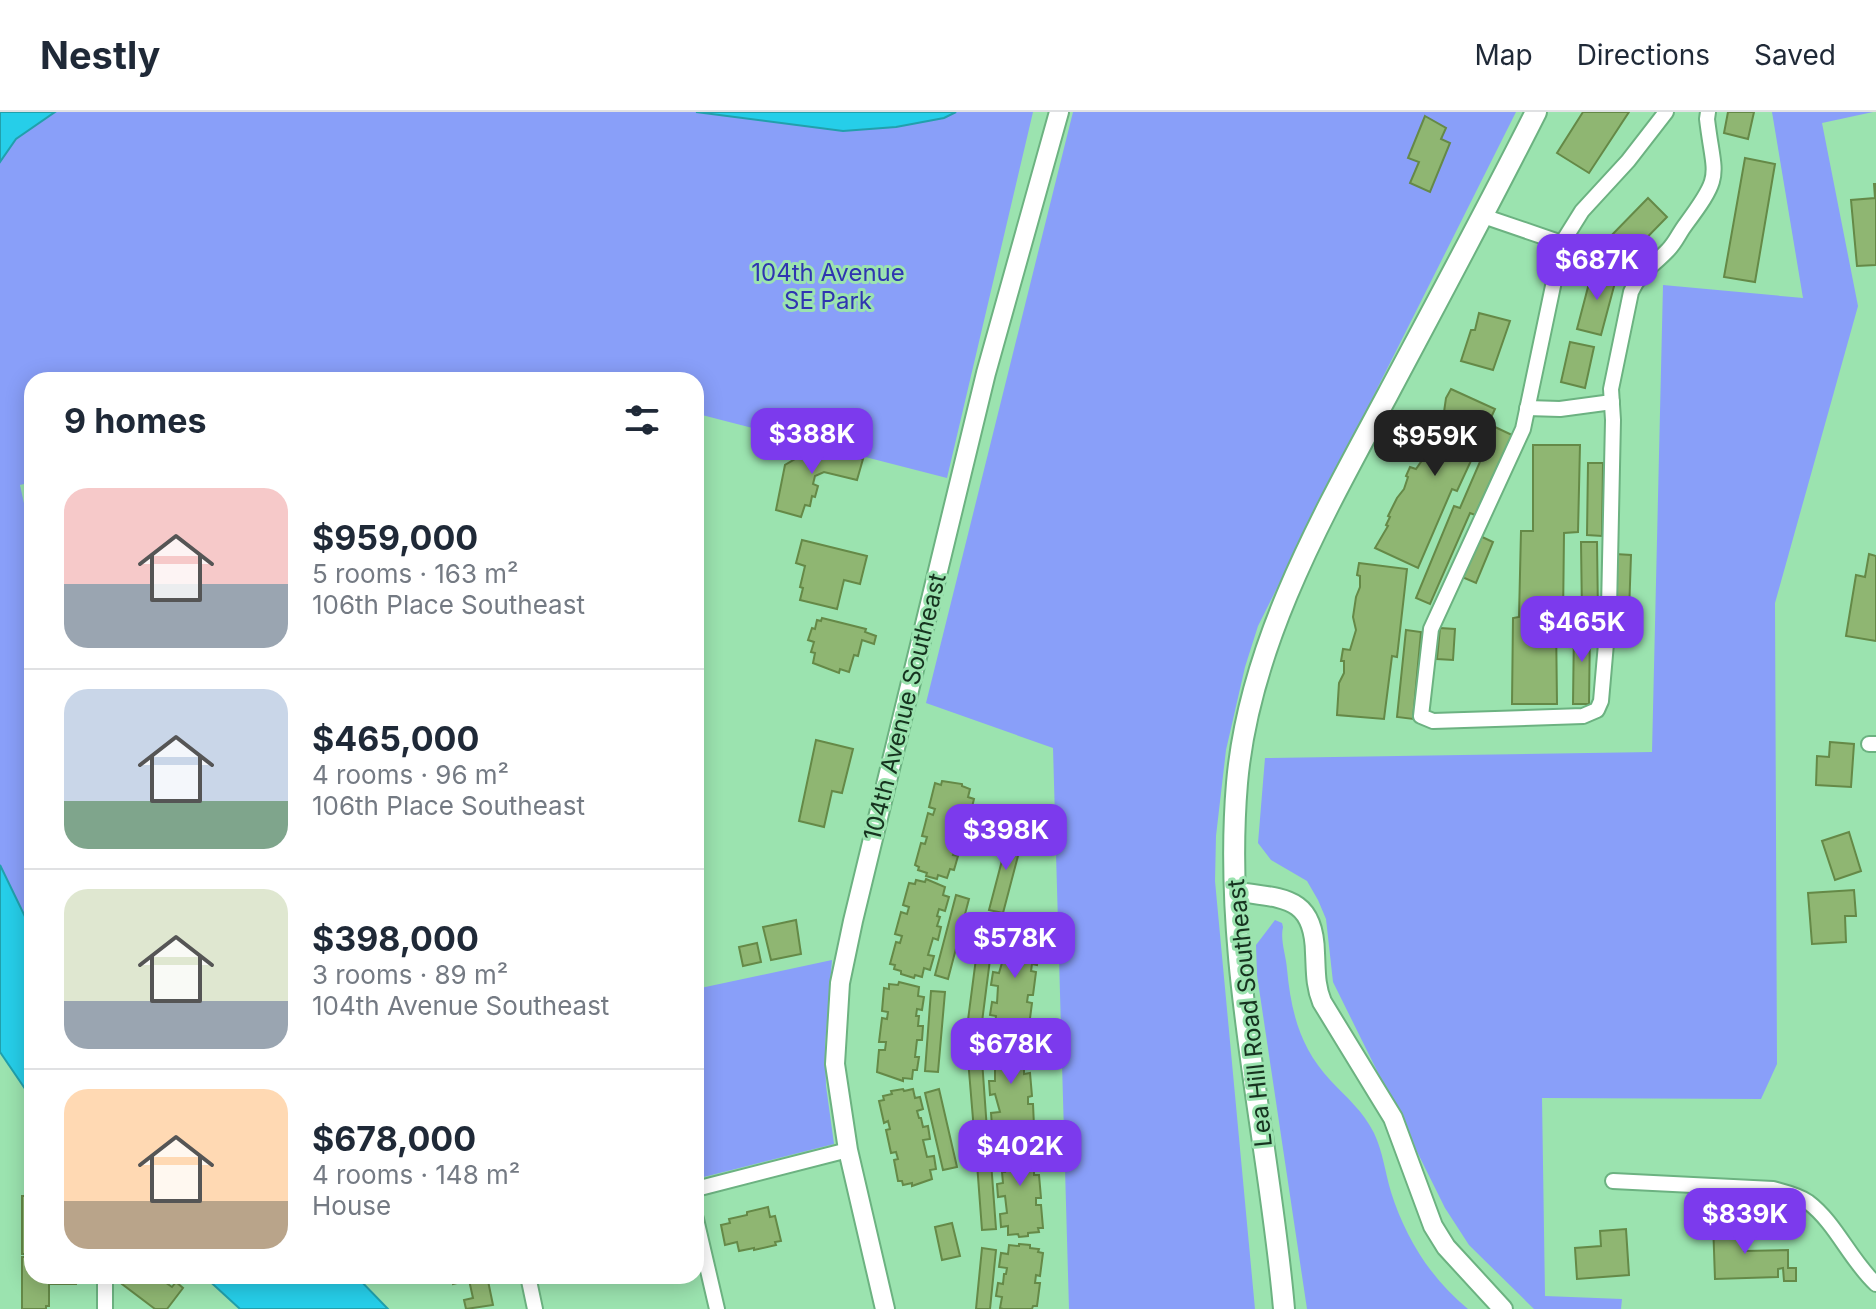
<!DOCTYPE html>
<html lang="en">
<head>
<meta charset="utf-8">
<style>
  :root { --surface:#fff; --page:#f6f6f7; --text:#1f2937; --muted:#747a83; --line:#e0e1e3; --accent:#7c3aed }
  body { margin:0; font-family:Inter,sans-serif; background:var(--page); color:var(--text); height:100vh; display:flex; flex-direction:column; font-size:30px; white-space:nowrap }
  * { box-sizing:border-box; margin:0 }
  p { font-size:26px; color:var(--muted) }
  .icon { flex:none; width:44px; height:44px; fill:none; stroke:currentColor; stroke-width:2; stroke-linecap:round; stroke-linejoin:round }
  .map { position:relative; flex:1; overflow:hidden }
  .drawer { position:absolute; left:24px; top:260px; width:680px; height:912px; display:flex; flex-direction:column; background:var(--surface); border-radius:24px; box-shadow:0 4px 20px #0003 }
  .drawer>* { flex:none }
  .price { position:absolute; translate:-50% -68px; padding:0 18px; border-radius:16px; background:var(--accent); color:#fff; font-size:26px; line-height:52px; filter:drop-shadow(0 2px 4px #0008) }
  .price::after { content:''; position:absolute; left:50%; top:48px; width:24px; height:18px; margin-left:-12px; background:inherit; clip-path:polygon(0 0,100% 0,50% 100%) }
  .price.on { background:#222; color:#fff }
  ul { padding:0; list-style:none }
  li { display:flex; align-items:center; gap:24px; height:200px; padding:0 40px }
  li+li { border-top:2px solid var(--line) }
  li span { display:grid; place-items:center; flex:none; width:224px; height:160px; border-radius:24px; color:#555 }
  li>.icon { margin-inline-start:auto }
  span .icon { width:96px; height:96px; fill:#fffc; stroke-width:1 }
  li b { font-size:34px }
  h2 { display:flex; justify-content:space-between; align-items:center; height:96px; padding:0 40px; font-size:34px }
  header { display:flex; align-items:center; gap:48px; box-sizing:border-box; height:112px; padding:0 40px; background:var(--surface); border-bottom:2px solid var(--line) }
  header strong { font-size:38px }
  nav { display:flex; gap:44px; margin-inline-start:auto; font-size:28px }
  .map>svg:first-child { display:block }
</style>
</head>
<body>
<header>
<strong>Nestly</strong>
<nav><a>Map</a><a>Directions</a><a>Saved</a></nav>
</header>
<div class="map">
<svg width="1876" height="1197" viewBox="0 0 1876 1197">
  <rect width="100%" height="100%" fill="#9be3af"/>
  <g fill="#899ff9">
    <path d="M55 0H696L843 19 944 6 956 0H1033L947 366 702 303 696 304V268H32V370L20 373 32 428V819L0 753V50L16 27Z"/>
    <path d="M1073 0H1516L1258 514 1245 555 1226 638 1216 724 1215 769 1255 1197H1069L1053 636 926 591Z"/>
    <path d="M1772 0H1873L1822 11 1858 194 1775 491 1777 952 1761 987 1542 986 1545 1184 1622 1187 1621 1197H1534L1469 1133 1445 1096 1333 870 1326 807 1318 788 1307 769 1271 748 1258 731 1265 646 1652 640 1663 173 1803 186Z"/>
    <path d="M1275 808 1282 811 1283 815C1280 828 1286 843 1287 857 1291 900 1300 936 1331 969 1347 986 1363 999 1374 1021 1383 1040 1385 1060 1391 1080 1405 1125 1431 1167 1468 1197H1307L1257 863 1256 833Z"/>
    <path d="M832 848 825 934 826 974 834 1032 696 1067V877Z"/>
  </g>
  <g fill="#26cee9" stroke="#21a0ac" stroke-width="2">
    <path d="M0 0H55L16 27 0 50Z"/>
    <path d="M696 0H956L944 6 896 15 843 19Z"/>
    <path d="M0 753 32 819V987L0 940Z"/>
    <path d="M204 1164H356L388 1197H240Z"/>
  </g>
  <g fill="#8fb672" stroke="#658947" stroke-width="2">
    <path d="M1583 0H1629L1589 61 1557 41Z"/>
    <path d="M1728 0H1754L1748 27 1724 21Z"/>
    <path d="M1425 4 1446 16 1441 27 1450 31 1430 80 1410 71 1419 50 1408 46Z"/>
    <path d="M1745 46 1775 52 1755 170 1724 165Z"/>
    <path d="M1874 72H1876V153L1857 154 1851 88 1875 86Z"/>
    <path d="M1648 86 1667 105 1624 149 1605 130Z"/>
    <path d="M1593 156 1617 163 1601 223 1577 217Z"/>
    <path d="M1479 201 1510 209 1493 258 1461 249 1471 218H1475Z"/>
    <path d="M1570 230 1594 235 1585 276 1561 270Z"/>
    <path d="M1451 277 1495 297 1457 379 1452 377 1418 456 1375 436 1388 414 1386 413 1390 405 1388 404 1397 386 1404 377 1408 365 1406 364 1410 355 1416 357 1427 341 1430 328 1427 327 1437 307 1442 300H1444L1446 286Z"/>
    <path d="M1495 315 1512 323 1475 403 1470 401 1430 492 1416 486 1454 394 1460 396Z"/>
    <path d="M1533 333H1580L1578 420 1564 421 1563 508H1556L1557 592H1512L1513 506 1519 505 1521 419H1533Z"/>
    <path d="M806 334 808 337 816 334 863 347 857 368 824 360 815 364 813 372 818 374 815 385 812 384 810 394 805 393 801 405 776 398 785 353 795 347 791 343Z"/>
    <path d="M1588 351H1603L1602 424 1587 423Z"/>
    <path d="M1480 424 1493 430 1476 471 1462 465Z"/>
    <path d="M802 428 867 444 860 472 844 468 837 497 800 488 803 476 800 475 805 454 796 451Z"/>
    <path d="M1581 430H1597L1598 503H1582Z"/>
    <path d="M1615 442 1631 443 1629 501H1614Z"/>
    <path d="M1869 442 1876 444V529L1846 524 1856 463 1865 465Z"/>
    <path d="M1359 451 1407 457 1397 545 1392 544 1384 607 1337 603 1339 571 1344 561V549H1341L1343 537 1350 538 1356 518 1353 505 1356 485 1360 475V464L1357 463Z"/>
    <path d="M822 506 866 517 865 520 876 524 874 532 862 528 858 544 854 543 849 560 840 557 839 561 813 551 815 541 811 540 814 530 808 528 812 516 815 517 817 508 821 509Z"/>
    <path d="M1574 513H1590L1589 592H1573Z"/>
    <path d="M1440 516 1455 517 1453 548 1437 547Z"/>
    <path d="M1406 518 1421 520 1413 607 1397 605Z"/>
    <path d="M816 628 853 637 842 681 832 679 824 715 799 709Z"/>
    <path d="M1830 630 1854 632 1851 675 1816 673 1817 644 1829 645Z"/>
    <path d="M942 669 962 672V674L970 677 968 685 974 687 971 699 964 697 962 715 967 716 964 729 958 727 953 743 958 744 954 758 950 757 947 766 938 763 937 767 926 764 927 761 918 758 919 755 915 753 921 731 925 732 927 725 922 724 928 701 933 703 935 697 929 695 935 671 941 673Z"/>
    <path d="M1010 718 1024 721 1003 801 989 798Z"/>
    <path d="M1849 720 1861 759 1835 768 1822 729Z"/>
    <path d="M926 767 945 775 943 783 949 785 945 799 939 797 937 804 940 805 937 814 941 815 938 828 933 826 928 843 934 844 930 858 924 856 922 865 915 863 914 866 901 862V859L894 857 895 853 890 852 896 830 900 831 902 824 895 822 901 800 907 802 909 795 903 793 909 771 915 772 916 768 925 770Z"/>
    <path d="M1854 778 1856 804H1845L1846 830 1812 832 1808 781Z"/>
    <path d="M956 783 969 787 948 867 935 863Z"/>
    <path d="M796 808 801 842 771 848 763 815Z"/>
    <path d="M1015 819 1026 820V823L1036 825 1035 830H1040L1037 853 1032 852 1031 859 1036 860 1033 883H1028L1027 890 1032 891 1029 914 1024 913 1023 917 1015 915 1014 918 995 913 996 904 990 903 992 890 997 891 998 874 991 873 993 860 999 861 1004 844 996 843 998 829 1004 830 1006 821 1015 822Z"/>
    <path d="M757 831 761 850 743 854 739 835Z"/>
    <path d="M978 831 992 832 982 910 968 908Z"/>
    <path d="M899 870 919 875 918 884 924 885 922 898 917 897 916 904H919L918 914H923L922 928H917L915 945H919L917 958H913L912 967 903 966V969L877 960 879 938H885L886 930H879L882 906 887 907 888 900 882 899 884 876 889 877V872L898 873Z"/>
    <path d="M931 879 945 880 938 960 925 959Z"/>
    <path d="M1014 925 1027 930 1029 953 1024 954V962L1030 961 1032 984 1028 985V992H1033L1034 1014H1029V1019L1021 1021 1010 1022 1009 1020 1000 1021V1013L992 1014 991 1001 1000 1000 995 982 990 983 989 969H995V951L987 952 986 939 994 938 993 929Z"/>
    <path d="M981 934 987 1018 974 1019 967 935Z"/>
    <path d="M903 977 904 979 913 977 915 986 920 985 923 997 917 999 919 1006H921L923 1015 928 1014 930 1027 923 1028 927 1045 934 1044 936 1057 930 1058 932 1067 912 1074V1071L903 1073 902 1069H898L894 1048 898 1047 896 1040 891 1041 886 1018 890 1017 888 1009 884 1011 879 989 884 988 883 984 892 982 891 979Z"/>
    <path d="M939 977 957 1055 943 1058 925 981Z"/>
    <path d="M1022 1026V1029H1031V1033L1036 1032 1038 1055 1034 1056V1063H1039L1041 1086H1036V1093H1041L1043 1116H1038L1039 1120 1028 1121V1124L1019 1125 1018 1122 1008 1123V1114L1001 1115 1000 1102 1007 1101 1005 1084 998 1085 997 1072 1003 1071 1002 1060H1005L1004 1054 998 1055 997 1041 1003 1040 1002 1031Z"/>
    <path d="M990 1036 996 1117 982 1118 976 1038Z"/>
    <rect x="22" y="1084" width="10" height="58"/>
    <path d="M768 1095 770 1105 775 1104 781 1129 775 1130 776 1133 754 1138V1136L739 1139 737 1130 725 1133 721 1113 730 1111 729 1107 747 1103V1100Z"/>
    <path d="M1744 1109V1139L1788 1138V1156H1796V1169H1784L1783 1156 1778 1157V1165L1715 1167 1713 1110Z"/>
    <path d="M952 1111 960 1144 942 1148 935 1115Z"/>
    <path d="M1626 1117 1629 1163 1577 1167 1575 1136 1601 1134 1600 1119Z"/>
    <path d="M1019 1132 1030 1133V1136L1039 1137 1038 1140 1043 1141 1040 1164 1036 1163 1035 1171H1040L1037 1194H1033L1032 1197H1003L1000 1196 1002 1185 996 1184 998 1171 1003 1172 1004 1162H1006L1007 1156 999 1155 1001 1141 1008 1142 1009 1133 1019 1134Z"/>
    <path d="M982 1136 996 1138 990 1197H976Z"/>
    <path d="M22 1145H32V1164H83V1169H76V1172H49V1194H46V1197H22Z"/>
    <path d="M128 1164H167L165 1170 172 1175 176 1170 183 1176 167 1197H155L122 1172Z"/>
    <path d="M451 1164H487L493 1193 466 1197 464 1188 473 1186 469 1168 453 1172Z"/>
  </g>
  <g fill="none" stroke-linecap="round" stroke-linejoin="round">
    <g stroke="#6cb281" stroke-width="18">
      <g id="minor">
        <path d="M1666 0 1628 49 1582 99 1562 131 1523 317 1431 517 1421 604 1433 609 1583 604 1597 598 1601 589 1609 497 1613 308 1611 277 1631 180C1639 161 1654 153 1668 138 1676 130 1679 121 1686 112 1724 61 1714 66 1707 7L1708 0"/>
        <path d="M1483 104 1562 131"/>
        <path d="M1527 296 1560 297 1612 290"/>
        <path d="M1869 632H1876"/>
        <path d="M1613 1069 1773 1077C1784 1080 1798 1083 1808 1090 1836 1111 1850 1148 1876 1172"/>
        <path d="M696 1077 848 1038"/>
        <path d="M696 1107 717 1197"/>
        <path d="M105 1164V1197"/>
        <path d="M528 1164 535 1197"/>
      </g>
    </g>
    <g stroke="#6cb281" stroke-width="22">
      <g id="tertiary">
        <path d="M1234 779C1281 787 1314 782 1315 841 1316 858 1315 873 1322 890L1393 1006 1433 1114 1446 1135 1503 1197"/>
        <path d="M885 1197 848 1038 835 952 840 871 853 809 986 261 1059 0"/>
      </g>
    </g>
    <g stroke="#6cb281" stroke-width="24">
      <path id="secondary" d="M1284 1197C1269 1022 1222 848 1237 671 1249 532 1323 403 1388 282 1438 188 1488 95 1536 0"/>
    </g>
    <use href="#minor" stroke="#fff" stroke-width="14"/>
    <use href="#tertiary" stroke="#fff" stroke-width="18"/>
    <use href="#secondary" stroke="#fff" stroke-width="20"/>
  </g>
  <g text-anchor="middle" stroke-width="6" stroke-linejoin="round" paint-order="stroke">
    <g font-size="24" fill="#2f34b1" stroke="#9be3af">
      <text x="828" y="169">104th Avenue<tspan x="828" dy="28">SE Park</tspan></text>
    </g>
    <g font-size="24" fill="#16331f" stroke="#9be3af">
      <text transform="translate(905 595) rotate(-76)" y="8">104th Avenue Southeast</text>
      <text transform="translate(1250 901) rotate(-96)" y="8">Lea Hill Road Southeast</text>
    </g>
  </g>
</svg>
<b class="price" style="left:1597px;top:190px">$687K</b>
<b class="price" style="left:812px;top:364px">$388K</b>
<b class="price on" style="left:1435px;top:366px">$959K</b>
<b class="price" style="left:1582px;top:552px">$465K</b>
<b class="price" style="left:1006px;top:760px">$398K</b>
<b class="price" style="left:1015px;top:868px">$578K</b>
<b class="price" style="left:1011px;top:974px">$678K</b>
<b class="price" style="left:1020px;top:1076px">$402K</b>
<b class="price" style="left:1745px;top:1144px">$839K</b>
<section class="drawer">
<h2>9 homes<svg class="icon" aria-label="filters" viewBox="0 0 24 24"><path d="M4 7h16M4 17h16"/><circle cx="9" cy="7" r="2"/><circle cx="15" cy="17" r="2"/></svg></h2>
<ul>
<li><span style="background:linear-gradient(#f6c9c9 60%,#9aa5b1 0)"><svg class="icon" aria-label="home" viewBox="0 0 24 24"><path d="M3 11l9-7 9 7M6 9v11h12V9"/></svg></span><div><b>$959,000</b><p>5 rooms · 163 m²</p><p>106th Place Southeast</p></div></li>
<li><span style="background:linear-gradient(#c9d6e8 70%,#7fa58c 0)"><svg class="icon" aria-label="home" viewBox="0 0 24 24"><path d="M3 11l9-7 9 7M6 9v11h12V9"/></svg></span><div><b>$465,000</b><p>4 rooms · 96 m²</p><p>106th Place Southeast</p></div></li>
<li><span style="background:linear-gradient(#dfe7d0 70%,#9aa5b1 0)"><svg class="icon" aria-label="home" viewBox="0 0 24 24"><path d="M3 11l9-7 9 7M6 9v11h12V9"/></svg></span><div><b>$398,000</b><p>3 rooms · 89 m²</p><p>104th Avenue Southeast</p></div></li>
<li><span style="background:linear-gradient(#ffd9b3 70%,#b9a48a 0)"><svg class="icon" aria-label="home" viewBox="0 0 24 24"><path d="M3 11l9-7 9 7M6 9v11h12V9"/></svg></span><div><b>$678,000</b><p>4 rooms · 148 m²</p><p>House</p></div></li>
</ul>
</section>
</div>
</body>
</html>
